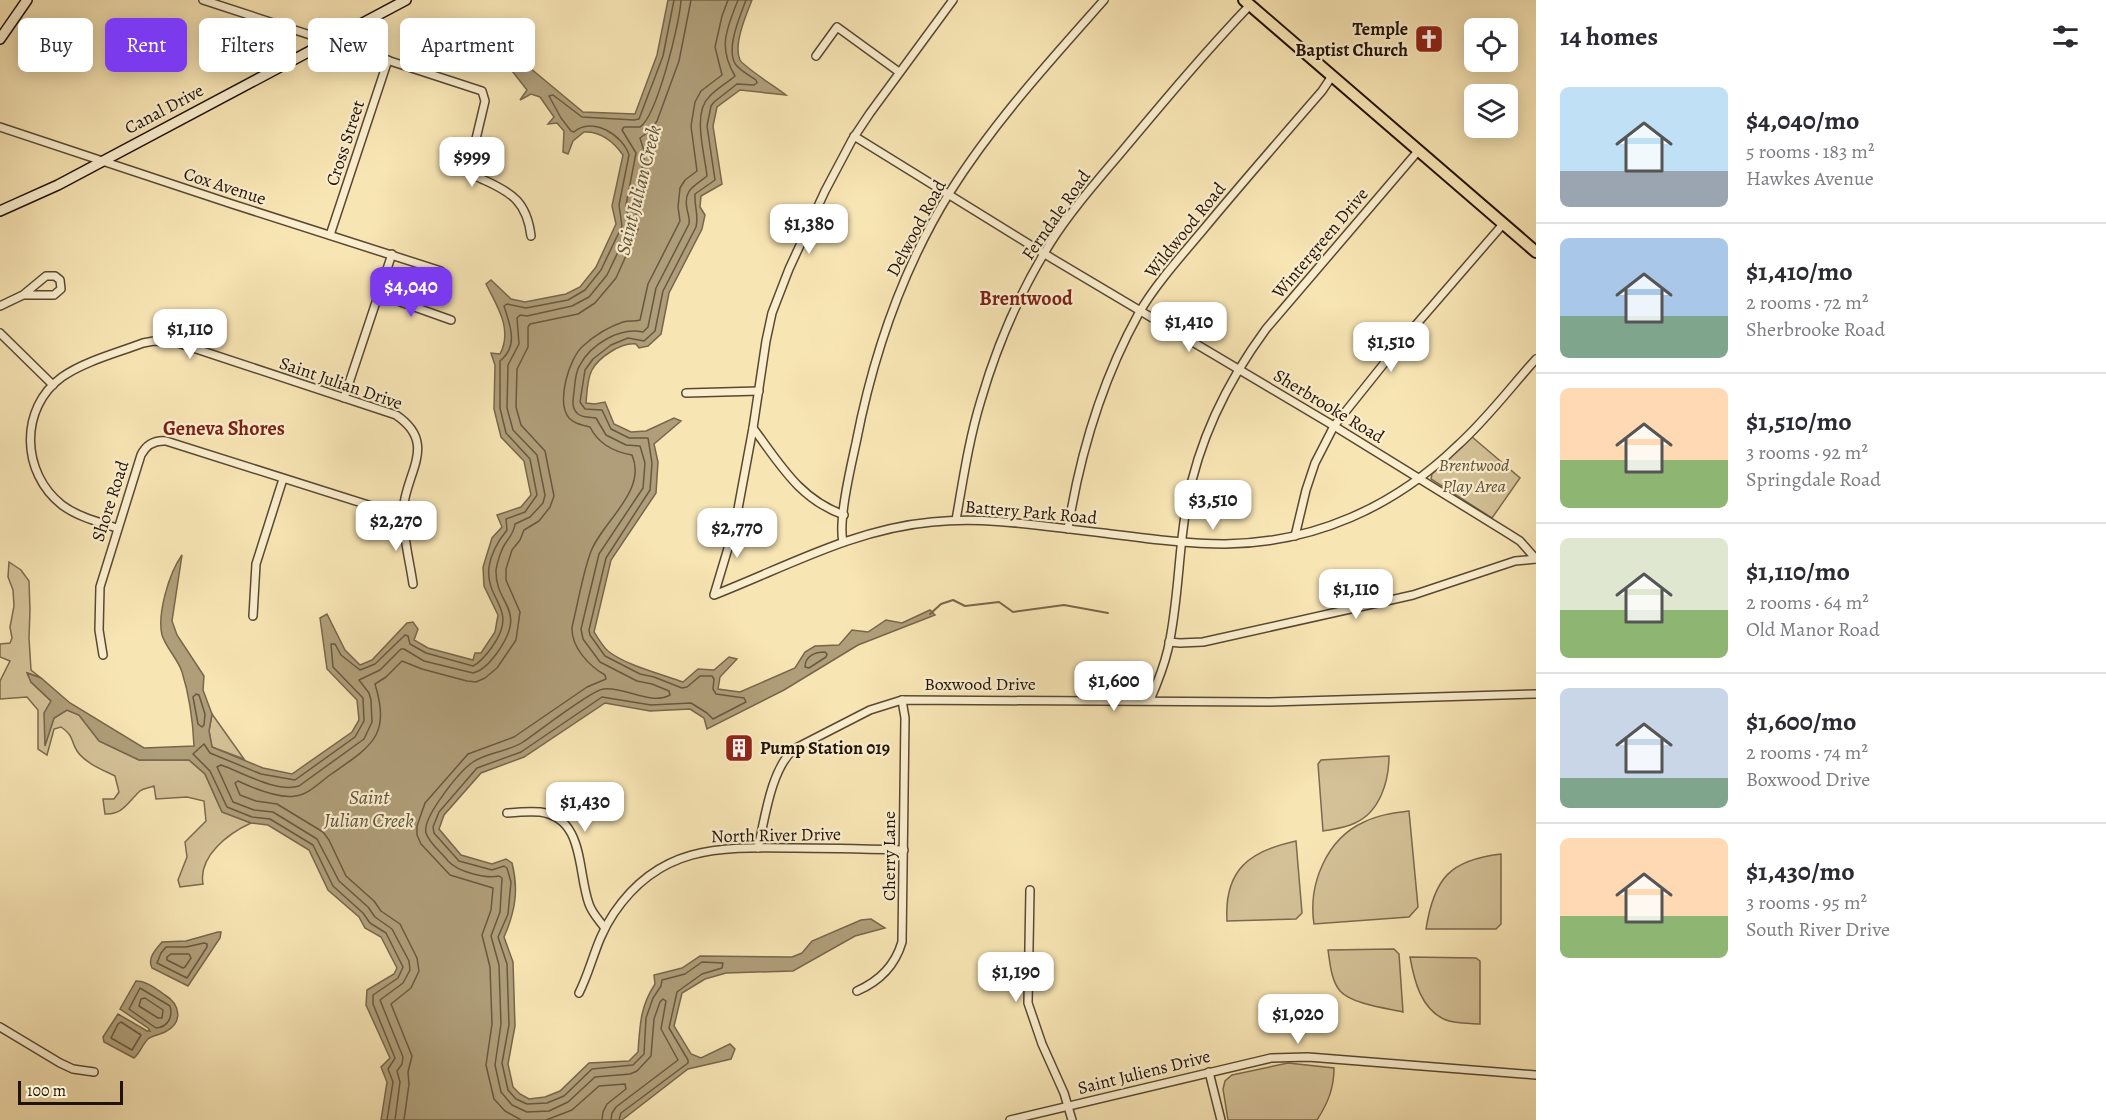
<!DOCTYPE html>
<html lang="en">
<head>
<meta charset="utf-8">
<style>
  :root { --surface:#fff; --page:#f2f2f3; --text:#2b2b33; --muted:#7c7c81; --line:#e1e1e2; --accent:#7c3aed }
  body { margin:0; font-family:Alegreya,serif; background:var(--page); color:var(--text); height:100vh; display:flex; flex-direction:column; font-size:22px; white-space:nowrap }
  * { box-sizing:border-box; margin:0 }
  p { font-size:20px; color:var(--muted) }
  .icon { flex:none; width:33px; height:33px; fill:none; stroke:currentColor; stroke-width:2; stroke-linecap:round; stroke-linejoin:round }
  .map { position:relative; flex:1; overflow:hidden }
  .sheet { display:flex; flex-direction:column; background:var(--surface); width:570px }
  .sheet>* { flex:none }
  .top-card { position:absolute; left:18px; top:18px; width:570px; height:54px; display:flex; gap:12px }
  .tools { position:absolute; left:1464px; top:18px; display:grid; gap:12px }
  .tools a { display:grid; place-items:center; width:54px; height:54px; border-radius:9px; background:var(--surface); box-shadow:0 3px 15px #0003; font-size:30px }
  .scale { position:absolute; left:18px; bottom:15px; width:105px; box-sizing:border-box; padding-left:6px; border:3px solid #221307; border-top:0; font-size:16px; line-height:21px; white-space:nowrap; color:#221307; -webkit-text-stroke:4px #faeece; paint-order:stroke }
  .price { position:absolute; translate:-50% -51px; padding:0 14px; border-radius:12px; background:#fff; color:#222; font-size:20px; line-height:39px; filter:drop-shadow(0 2px 3px #0008) }
  .price::after { content:''; position:absolute; left:50%; top:36px; width:18px; height:14px; margin-left:-9px; background:inherit; clip-path:polygon(0 0,100% 0,50% 100%) }
  .price.active { background:var(--accent); color:#fff }
  ul { padding:0; list-style:none }
  li { display:flex; align-items:center; gap:18px; height:150px; padding:0 24px }
  li+li { border-top:2px solid var(--line) }
  li span { display:grid; place-items:center; flex:none; width:168px; height:120px; border-radius:9px; color:#555 }
  li>.icon { margin-inline-start:auto }
  span .icon { width:72px; height:72px; fill:#fffc; stroke-width:1 }
  li b { font-size:26px }
  h2 { display:flex; justify-content:space-between; align-items:center; height:72px; padding:0 24px; font-size:26px }
  .pill { padding:0 21px; border-radius:9px; background:var(--surface); box-shadow:0 3px 15px #0003; font-size:21px; line-height:54px }
  .pill.active { background:var(--accent); color:#fff }
  main { display:flex; flex:1; min-height:0 }
  .map>svg:first-child { display:block }
</style>
</head>
<body>
<main>
<div class="map">
<svg width="1536" height="1120" viewBox="0 0 1536 1120">
  <rect width="100%" height="100%" fill="#f8e5b4"/>
  <filter id="stains"><feTurbulence type="fractalNoise" baseFrequency=".00333" numOctaves="4"/><feColorMatrix values="0 0 0 0 .2 0 0 0 0 .09 0 0 0 0 .02 0 0 0 .5 -.17"/></filter>
  <radialGradient id="worn" r=".72"><stop offset=".6" stop-color="#630" stop-opacity="0"/><stop offset="1" stop-color="#630" stop-opacity=".3"/></radialGradient>
  <g fill="#d4c197" stroke="#7b6a4f" stroke-width="1.5">
    <path d="M1471 436 1520 478 1492 518 1431 479 1432 474Z"/>
    <path d="M9 562 21 570 29 581 30 610 29 638 31 670 41 678 28 673 31 682 51 701 45 744 54 718 67 710 79 715 99 741 139 760H189L205 774 222 812 251 823C229 833 198 856 203 884L180 887 178 880 187 857 185 842 206 821 204 801 187 797 156 799 154 786C149 788 144 788 140 791 128 802 123 815 105 814L103 799H114L119 792 115 776C103 770 85 763 77 751 70 740 75 737 61 727L54 729 47 755 38 749V710L27 697 0 699V681L10 661 0 657V644L10 643 12 638 10 627 14 606 13 590 8 577Z"/>
    <path d="M212 714 244 759 212 747 209 731Z"/>
    <path d="M1389 756C1389 781 1380 812 1355 823 1345 828 1334 829 1323 831L1318 764 1321 760Z"/>
    <path d="M1409 811 1418 907 1409 917 1314 924C1308 885 1326 839 1364 822 1378 815 1393 813 1409 811Z"/>
    <path d="M1296 841 1302 913 1296 919 1227 921C1224 870 1249 851 1296 841Z"/>
    <path d="M1501 854V924L1496 929H1426C1434 878 1450 860 1501 854Z"/>
    <path d="M1394 949 1399 954 1403 1012C1385 1008 1352 1004 1340 991 1331 980 1330 963 1328 950Z"/>
    <path d="M1410 957 1476 958 1480 961V1024C1470 1023 1456 1024 1446 1020 1421 1010 1414 980 1410 957Z"/>
    <path d="M1288 1063 1334 1068C1334 1088 1328 1103 1317 1120H1228L1223 1089 1225 1081 1232 1075Z"/>
  </g>
  <g fill="#af9e79" stroke="#77664b" stroke-width="1.5">
    <path d="M668 0H752C746 15 733 45 740 60 744 67 777 88 786 95L740 90 717 107 713 126 722 184 701 196 700 207 705 215 702 229 669 293 661 334 648 346 639 348 636 344C621 342 598 358 592 370 587 379 587 393 586 403L595 404 605 402 614 424 631 432 646 431 674 418 681 421 654 444 658 462 656 493 611 560 594 632C598 638 603 647 608 651 625 665 661 674 683 682L698 669 714 670 729 657 737 659 720 677 718 689 740 692 795 668 805 652 815 646 839 645 852 630 868 632 886 620 902 623 930 610 935 615 858 645 784 690 707 729 704 718 690 709 650 711 605 703 524 757 481 773 444 815 439 829 461 855 492 864 506 859 512 863C519 890 515 912 504 937L513 962 515 1026 508 1064 513 1087 520 1094 529 1099 545 1097 560 1091 589 1063 629 1061 638 1052C640 1025 640 1007 655 984L654 975 682 968 700 956 792 957 802 953 812 941 861 920 871 919 885 928 855 936 793 971 726 973 705 979 682 993 674 1026 691 1054 701 1058 730 1044 735 1049 731 1059 688 1069 622 1120H381L387 1082 381 1067 390 1058 366 1005 367 990 394 974 397 968 381 937 365 928 359 917 328 890 309 850 268 825 251 823 222 812 205 774 189 760H139L99 741 79 715 67 710 54 718 45 746 44 713 51 701 31 682 27 673 41 678 70 703 144 748 194 746C193 724 189 694 182 672 178 659 166 648 162 635 157 614 169 573 182 555L172 621 177 635 204 676 203 690 212 714 209 731 212 747 263 768 292 774 352 732 359 720 357 700 327 669 320 618 327 614 345 650 360 665 372 660 407 623 413 622 418 629 414 640 428 648 473 660 475 653H481L495 632 498 615 484 586 483 567 492 538 502 527 497 515 521 507 531 495 524 461 501 437 494 409 495 365 491 353 500 354C513 329 497 306 486 284L491 280 511 299 525 302 566 294 580 287 596 267 616 224 612 206 623 155C613 141 601 131 584 132L573 141 568 154 563 152 564 131 557 123 548 124 554 117 540 97 531 94 520 100 527 90 502 58 489 25 497 24 518 58 583 112 635 114 657 55Z"/>
    <path d="M218 932H221L220 938 188 986 152 968C147 958 156 949 162 942L186 941Z"/>
    <path d="M136 981C147 981 156 989 165 995 181 1005 183 1023 165 1032 159 1035 153 1035 148 1039 142 1045 140 1053 134 1058L104 1042 103 1037 118 1014 147 1031H150L148 1028 120 1009Z"/>
  </g>
  <g fill="none" stroke-linecap="round" stroke-linejoin="round">
    <g stroke="#685840" stroke-width="1.5">
      <path d="M825 652 827 654 826 657 809 668 805 667C805 656 815 652 825 652Z"/>
      <path d="M196 694 199 695 205 714 204 725 202 727 198 724 193 697Z"/>
      <path d="M204 943 207 944V947L187 978 157 963 161 953 166 947H186Z"/>
      <path d="M171 954H189L191 958 185 967 183 968 167 960V957Z"/>
      <path d="M140 988 170 1006C173 1017 168 1027 156 1028L129 1009Z"/>
      <path d="M145 998 163 1010 162 1018H158L139 1006 141 999Z"/>
      <path d="M121 1022 141 1035 132 1050 111 1038 118 1024Z"/>
      <path d="M387 1120 393 1082 388 1069 395 1058 373 1004V995L398 978 403 967 386 933 370 923 363 913 333 886 313 845 270 819 252 817 227 807 210 771 193 754 204 744 210 753 261 774 295 780 355 737 364 721 363 698 333 667 331 644H335L341 655 360 670 375 664 405 635 408 636 410 644 426 653 473 666C481 662 487 654 492 647 520 608 485 602 489 567 491 553 498 541 507 530L506 519 525 512 537 495 530 459 506 433 500 408V361C519 346 510 325 504 306L507 304 526 308 568 300 585 290 601 270 622 226 619 205 629 155C623 135 592 116 574 132L571 131 561 118 549 96 553 95 582 117 634 120 639 119 663 56 674 0"/>
      <path d="M395 1120 400 1082 397 1071 402 1064 403 1057 380 1000 403 983 410 970 409 961 392 929 375 917 368 907 339 881 317 839 273 812 254 810 233 802 217 767 221 765C242 772 276 793 299 786L364 739 372 722 371 700 369 693 359 680 380 670 401 649H404L424 661 473 673C484 670 491 661 497 653 529 608 495 606 496 570 497 563 501 550 505 544 510 536 514 533 515 524L530 517 543 503 545 495 537 455 513 430 507 408 508 365 519 344 517 318 520 315 527 316 572 306 589 297 607 275 630 227 626 205 636 153 622 130 624 127H640C657 116 680 22 681 0"/>
      <path d="M404 1120 409 1084 408 1072 412 1056 391 1004 411 988 419 971 417 958 400 924 381 911 374 901 346 876 329 840 323 832 277 804 256 801 240 795 235 783 238 781C253 788 279 799 295 796 308 795 320 782 330 775 371 746 391 737 375 684L386 677 402 661 422 669 467 681 476 682 485 678 497 668 516 640 520 612 506 580V569L512 550 520 540 524 530 539 521 550 507 554 496 545 451 521 425 516 407 517 369 528 347V327L530 324 578 314 595 303 616 278 638 229 635 205 645 154 640 138 651 130 657 121 679 61 691 0"/>
      <path d="M521 1120 505 1111 494 1099 486 1065 492 1024 490 967 482 935 491 910 493 888 450 875 421 844 417 835V826L425 803 468 754 514 737 587 687 606 679 605 675C589 666 571 647 572 627 578 603 582 577 590 554 600 523 648 492 632 455 614 452 598 443 590 427 582 425 575 424 569 418 556 402 569 358 583 346 595 335 608 327 623 322 629 320 635 322 640 320L648 284 680 221 678 207 680 188 685 180 697 171 691 126 695 102 701 91 722 75 715 47 722 16 728 0"/>
      <path d="M546 1120 572 1110 599 1086 625 1084 626 1089 607 1104 603 1112 602 1120"/>
      <path d="M611 1120 612 1113 616 1107 678 1060 661 1029 666 1001 663 999 660 1002 654 1019 651 1056 637 1071 630 1074 595 1077 568 1102 549 1111 527 1112 512 1105 501 1092 495 1065 501 1024 499 965 491 936 500 912 502 878 499 876C486 879 458 872 448 861 442 853 429 843 426 833 422 817 460 771 473 762 487 752 508 752 523 742 538 732 590 691 603 689 625 686 650 706 670 695L669 691 652 684 637 681 600 662 583 639 581 629 599 554 643 488 645 463 640 446 626 445 606 435 596 418C591 417 583 418 578 414 571 408 573 400 574 392 575 384 575 372 580 365 591 344 620 327 643 332L648 327 656 288 689 224C690 217 688 215 687 209 683 189 695 186 707 176 705 155 692 113 709 97 716 89 727 83 735 76 718 48 726 30 738 0"/>
      <path d="M619 1120 621 1113 688 1063V1060L669 1028 677 992 702 974 722 968 723 963 702 962 685 974 662 980 661 986 653 998 646 1018 644 1054 633 1065 592 1069 564 1096 547 1103 527 1104 516 1099 508 1090 502 1063 509 1025 507 964 498 937 508 914 511 882 507 868 504 866 492 870 459 861 434 833 433 827 439 812 477 768 521 752 602 697 651 705 691 703 707 713 713 719 746 702 744 698 716 694 713 689 714 679 712 676H700L687 687 682 688 654 677 640 674 605 656 590 635 589 630 606 558 650 490 652 463 648 438H629L611 429 602 410 585 409 580 402 585 370 593 359 611 345 628 338 644 341 655 331 663 291 696 227C699 215 694 206 695 194L715 180 707 126 711 106 714 102 737 84 754 85 757 83 756 80C750 76 741 71 736 65 725 50 740 16 746 0"/>
    </g>
    <path stroke="#77664b" stroke-width="2" d="M930 614 941 604 953 600 965 606 999 602 1013 612 1064 605 1108 613"/>
    <g stroke="#584832" stroke-width="10">
      <g id="street">
        <path d="M203 0 482 91 485 101 469 168C472 175 477 177 484 180 513 193 527 203 531 236"/>
        <path d="M816 56 837 27 899 72"/>
        <path d="M0 127 232 204 441 271"/>
        <path d="M854 136 1053 259 1334 426 1509 534 1520 541 1536 559"/>
        <path d="M330 235 388 60"/>
        <path d="M378 294 451 320"/>
        <path d="M0 306 23 295 46 276H55L60 280 61 289 54 295H23"/>
        <path d="M0 333 53 385"/>
        <path d="M686 393 759 391"/>
        <path d="M344 398 392 254"/>
        <path d="M753 428 735 525 714 595C786 567 854 529 932 522 989 516 1046 527 1103 533 1143 538 1185 544 1225 544 1314 543 1394 507 1457 446 1486 420 1510 388 1536 359"/>
        <path d="M844 515C799 499 780 464 753 428L766 341 772 313 789 269 825 191 852 140 870 113 953 0"/>
        <path d="M956 520C963 480 969 439 981 400 997 345 1021 290 1051 242 1072 209 1099 179 1124 149 1165 100 1206 51 1250 5"/>
        <path d="M117 528C99 522 78 517 62 505 21 473 19 408 62 377 85 361 117 353 143 343L154 341 178 343 396 415C439 444 405 473 403 511 402 531 410 563 413 584"/>
        <path d="M1068 529C1080 453 1102 380 1139 313 1155 285 1182 255 1203 230 1242 183 1282 137 1322 91L1332 76"/>
        <path d="M1295 536 1306 490 1315 463 1334 426 1402 341 1504 223"/>
        <path d="M843 542C838 520 851 466 856 443 873 355 903 268 950 192 994 122 1050 61 1104 0"/>
        <path d="M253 616 256 564 283 479"/>
        <path d="M1169 642 1180 643 1203 642 1413 595 1515 561 1536 559"/>
        <path d="M103 655 99 630 100 587 141 455C146 445 154 440 166 441L403 516"/>
        <path d="M1150 700C1157 684 1164 666 1168 649 1179 601 1178 551 1187 503 1199 439 1227 382 1266 329L1419 150"/>
        <path d="M507 813C518 812 529 811 540 812 585 818 577 871 589 904 592 913 599 920 604 927"/>
        <path d="M758 848C765 818 771 769 794 749L870 710 902 700 1269 702 1536 694"/>
        <path d="M1030 890 1028 1003 1042 1044 1064 1093 1072 1120"/>
        <path d="M857 991C880 981 895 966 902 942L905 718 902 700"/>
        <path d="M579 993C593 965 595 941 614 913 660 845 719 847 794 848 830 848 867 849 904 850"/>
        <path d="M0 1027 60 1063 73 1069 94 1072"/>
        <path d="M1209 1072 1221 1120"/>
        <path d="M1010 1120 1271 1058 1308 1057 1536 1075"/>
      </g>
    </g>
    <g stroke="#221307" stroke-width="12">
      <g id="secondary">
        <path d="M0 39 27 0"/>
        <path d="M0 211 58 185 406 0"/>
      </g>
    </g>
    <g stroke="#221307" stroke-width="14">
      <path id="primary" d="M1244 0 1536 252"/>
    </g>
    <use href="#street" stroke="#faeece" stroke-width="7"/>
    <use href="#secondary" stroke="#faeece" stroke-width="9"/>
    <use href="#primary" stroke="#f8e5b4" stroke-width="10"/>
  </g>
  <defs>
    <g id="church-square" transform="scale(1.5)"><rect x="-9" y="-9" width="18" height="18" rx="4" fill="#8f2418" stroke="#faeece"/><path d="M-1.2-6h2.4v3.5h3.3v2.4h-3.3V6h-2.4V-.1h-3.3v-2.4h3.3Z" fill="#fff"/></g>
    <g id="building-square" transform="scale(1.5)"><rect x="-9" y="-9" width="18" height="18" rx="4" fill="#8f2418" stroke="#faeece"/><path d="M-4-6H4V6H1V3H-1V6H-4ZM-2.5-4.3h1.7v1.8h-1.7ZM.8-4.3h1.7v1.8H.8ZM-2.5-1h1.7V.8h-1.7ZM.8-1h1.7V.8H.8Z" fill="#fff"/></g>
  </defs>
  <g fill-rule="evenodd">
    <use href="#church-square" x="1429" y="39"/>
    <use href="#building-square" x="739" y="748"/>
  </g>
  <g text-anchor="middle" stroke-width="4.5" stroke-linejoin="round" paint-order="stroke">
    <g font-size="18" font-weight="bold" fill="#221307" stroke="#faeece" text-anchor="end">
      <text x="1408" y="35">Temple<tspan x="1408" dy="21">Baptist Church</tspan></text>
      <text x="760" y="754" text-anchor="start">Pump Station 019</text>
    </g>
    <g font-size="18" fill="#221307" stroke="#faeece">
      <text transform="translate(164 109) rotate(-28)" y="6">Canal Drive</text>
      <text transform="translate(345 143) rotate(-72)" y="6">Cross Street</text>
      <text transform="translate(225 186) rotate(18)" y="6">Cox Avenue</text>
      <text transform="translate(1056 215) rotate(-55)" y="6">Ferndale Road</text>
      <text transform="translate(916 228) rotate(-62)" y="6">Delwood Road</text>
      <text transform="translate(1185 230) rotate(-51)" y="6">Wildwood Road</text>
      <text transform="translate(1320 243) rotate(-50)" y="6">Wintergreen Drive</text>
      <text transform="translate(341 383) rotate(19)" y="6">Saint Julian Drive</text>
      <text transform="translate(1329 406) rotate(31)" y="6">Sherbrooke Road</text>
      <text transform="translate(110 501) rotate(-72)" y="6">Shore Road</text>
      <text transform="translate(1031 512) rotate(5)" y="6">Battery Park Road</text>
      <text x="980" y="690">Boxwood Drive</text>
      <text transform="translate(776 835) rotate(-1)" y="6">North River Drive</text>
      <text transform="translate(889 856) rotate(-90)" y="6">Cherry Lane</text>
      <text transform="translate(1144 1072) rotate(-14)" y="6">Saint Juliens Drive</text>
    </g>
    <g font-size="18" font-style="italic" fill="#605039" stroke="#faeece">
      <text x="1474" y="471">Brentwood<tspan x="1474" dy="21">Play Area</tspan></text>
    </g>
    <g font-size="20" font-style="italic" fill="#61523a" stroke="#faeece">
      <text transform="translate(638 190) rotate(-76)" y="7">Saint Julian Creek</text>
      <text x="369" y="804">Saint<tspan x="369" dy="23">Julian Creek</tspan></text>
    </g>
    <g font-size="20" font-weight="bold" fill="#7a1f14" stroke="#faeece">
      <text x="1026" y="305">Brentwood</text>
      <text x="224" y="435">Geneva Shores</text>
    </g>
  </g>
  <rect width="100%" height="100%" filter="url(#stains)"/>
  <rect width="100%" height="100%" fill="url(#worn)"/>
</svg>
<div class="tools">
<a><svg class="icon" aria-label="locate" viewBox="0 0 24 24"><circle cx="12" cy="12" r="6"/><path d="M12 2v4M12 18v4M2 12h4M18 12h4"/></svg></a>
<a><svg class="icon" aria-label="layers" viewBox="0 0 24 24"><path d="M12 4l9 5-9 5-9-5zM3 14l9 5 9-5"/></svg></a>
</div>
<div class="scale">100 m</div>
<b class="price" style="left:472px;top:188px">$999</b>
<b class="price" style="left:809px;top:255px">$1,380</b>
<b class="price active" style="left:411px;top:318px">$4,040</b>
<b class="price" style="left:1189px;top:353px">$1,410</b>
<b class="price" style="left:190px;top:360px">$1,110</b>
<b class="price" style="left:1391px;top:373px">$1,510</b>
<b class="price" style="left:1213px;top:531px">$3,510</b>
<b class="price" style="left:396px;top:552px">$2,270</b>
<b class="price" style="left:737px;top:559px">$2,770</b>
<b class="price" style="left:1356px;top:620px">$1,110</b>
<b class="price" style="left:1114px;top:712px">$1,600</b>
<b class="price" style="left:585px;top:833px">$1,430</b>
<b class="price" style="left:1016px;top:1003px">$1,190</b>
<b class="price" style="left:1298px;top:1045px">$1,020</b>
<div class="top-card">
<a class="pill">Buy</a>
<a class="pill active">Rent</a>
<a class="pill">Filters</a>
<a class="pill">New</a>
<a class="pill">Apartment</a>
</div>
</div>
<section class="sheet">
<h2>14 homes<svg class="icon" aria-label="filters" viewBox="0 0 24 24"><path d="M4 7h16M4 17h16"/><circle cx="9" cy="7" r="2"/><circle cx="15" cy="17" r="2"/></svg></h2>
<ul>
<li><span style="background:linear-gradient(#bfe0f5 70%,#9aa5b1 0)"><svg class="icon" aria-label="home" viewBox="0 0 24 24"><path d="M3 11l9-7 9 7M6 9v11h12V9"/></svg></span><div><b>$4,040/mo</b><p>5 rooms · 183 m²</p><p>Hawkes Avenue</p></div></li>
<li><span style="background:linear-gradient(#a9c7e8 65%,#7fa58c 0)"><svg class="icon" aria-label="home" viewBox="0 0 24 24"><path d="M3 11l9-7 9 7M6 9v11h12V9"/></svg></span><div><b>$1,410/mo</b><p>2 rooms · 72 m²</p><p>Sherbrooke Road</p></div></li>
<li><span style="background:linear-gradient(#ffd9b3 60%,#8fb573 0)"><svg class="icon" aria-label="home" viewBox="0 0 24 24"><path d="M3 11l9-7 9 7M6 9v11h12V9"/></svg></span><div><b>$1,510/mo</b><p>3 rooms · 92 m²</p><p>Springdale Road</p></div></li>
<li><span style="background:linear-gradient(#dfe7d0 60%,#8fb573 0)"><svg class="icon" aria-label="home" viewBox="0 0 24 24"><path d="M3 11l9-7 9 7M6 9v11h12V9"/></svg></span><div><b>$1,110/mo</b><p>2 rooms · 64 m²</p><p>Old Manor Road</p></div></li>
<li><span style="background:linear-gradient(#c9d6e8 75%,#7fa58c 0)"><svg class="icon" aria-label="home" viewBox="0 0 24 24"><path d="M3 11l9-7 9 7M6 9v11h12V9"/></svg></span><div><b>$1,600/mo</b><p>2 rooms · 74 m²</p><p>Boxwood Drive</p></div></li>
<li><span style="background:linear-gradient(#ffd9b3 65%,#8fb573 0)"><svg class="icon" aria-label="home" viewBox="0 0 24 24"><path d="M3 11l9-7 9 7M6 9v11h12V9"/></svg></span><div><b>$1,430/mo</b><p>3 rooms · 95 m²</p><p>South River Drive</p></div></li>
</ul>
</section>
</main>
</body>
</html>
